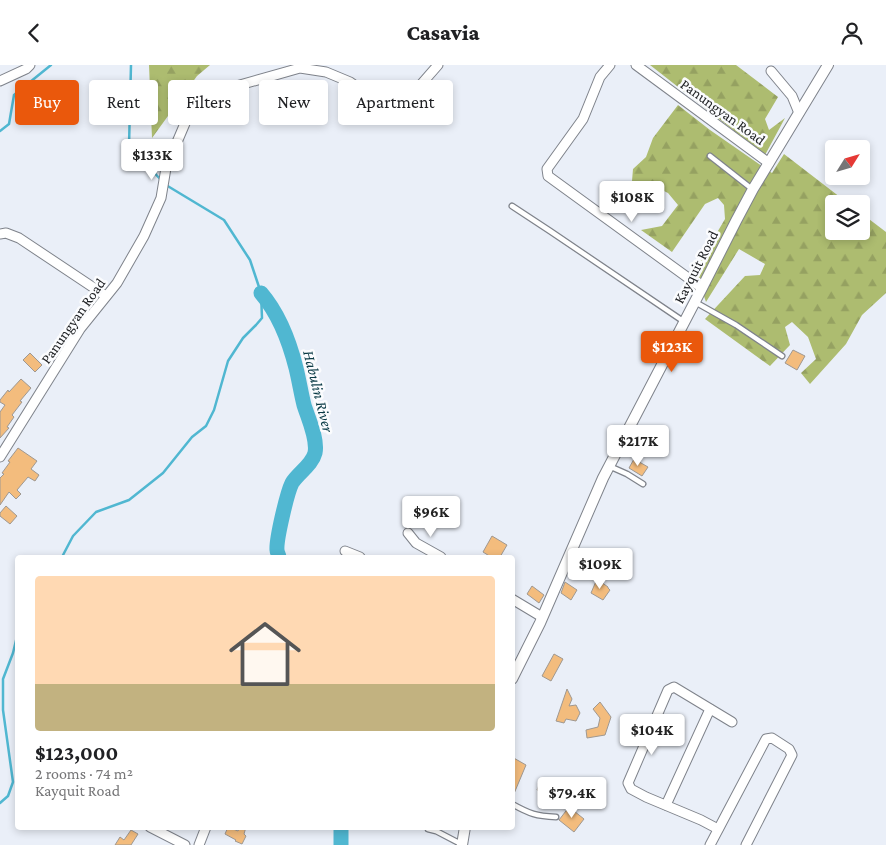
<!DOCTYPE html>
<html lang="en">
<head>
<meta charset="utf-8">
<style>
  :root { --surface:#fff; --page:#f2f2f2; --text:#202124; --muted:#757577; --line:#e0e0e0; --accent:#ea580c }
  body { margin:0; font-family:"Crimson Pro",serif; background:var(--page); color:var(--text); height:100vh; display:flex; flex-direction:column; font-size:19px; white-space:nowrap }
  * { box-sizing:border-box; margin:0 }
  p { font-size:16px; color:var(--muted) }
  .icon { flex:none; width:28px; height:28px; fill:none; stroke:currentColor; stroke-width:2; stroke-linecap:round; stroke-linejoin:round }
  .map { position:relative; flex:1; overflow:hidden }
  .details { position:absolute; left:15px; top:490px; width:500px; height:275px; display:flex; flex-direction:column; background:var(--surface); border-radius:5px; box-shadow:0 2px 8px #0003 }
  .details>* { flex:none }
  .hud { position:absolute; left:15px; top:15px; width:500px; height:45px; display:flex; gap:10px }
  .needle { width:32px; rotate:53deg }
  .fabs { position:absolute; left:825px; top:75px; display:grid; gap:10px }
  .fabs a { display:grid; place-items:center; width:45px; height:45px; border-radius:5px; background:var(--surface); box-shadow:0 2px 8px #0003; font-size:25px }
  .price { position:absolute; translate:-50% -42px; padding:0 11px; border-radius:5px; background:#fff; color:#222; font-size:16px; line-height:32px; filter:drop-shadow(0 1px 2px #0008) }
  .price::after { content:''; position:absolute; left:50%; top:30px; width:15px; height:11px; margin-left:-8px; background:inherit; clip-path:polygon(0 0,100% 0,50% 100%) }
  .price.current { background:var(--accent); color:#fff }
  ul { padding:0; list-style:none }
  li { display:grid; align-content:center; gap:10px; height:265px; padding:0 20px }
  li+li { border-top:1px solid var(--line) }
  li span { display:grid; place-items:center; height:155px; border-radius:5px; color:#555 }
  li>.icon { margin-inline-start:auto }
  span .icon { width:90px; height:90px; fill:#fffc; stroke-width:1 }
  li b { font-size:21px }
  .pill { padding:0 18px; border-radius:5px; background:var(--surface); box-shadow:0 2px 8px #0003; font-size:18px; line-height:45px }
  .pill.current { background:var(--accent); color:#fff }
  header { display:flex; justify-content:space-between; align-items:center; height:65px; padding:0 20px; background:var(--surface); font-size:22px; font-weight:800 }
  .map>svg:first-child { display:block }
</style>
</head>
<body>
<header><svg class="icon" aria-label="back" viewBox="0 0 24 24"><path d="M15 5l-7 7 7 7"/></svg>Casavia<svg class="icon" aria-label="person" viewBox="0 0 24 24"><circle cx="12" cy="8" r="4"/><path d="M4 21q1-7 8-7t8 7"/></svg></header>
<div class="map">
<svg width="886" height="780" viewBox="0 0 886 780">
  <defs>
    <pattern id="forest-firs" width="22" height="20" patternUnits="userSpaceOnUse" patternTransform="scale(1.25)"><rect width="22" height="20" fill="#adbc70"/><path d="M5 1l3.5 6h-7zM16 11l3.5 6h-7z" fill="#95a161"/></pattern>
  </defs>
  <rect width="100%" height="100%" fill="#eaeff8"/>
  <g fill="url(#forest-firs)">
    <path d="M149 0H210L197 11 152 73Z"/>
    <path d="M650 0H736L778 32 765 54 769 65 785 53 765 90Z"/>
    <path d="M678 40 710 65 772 108 784 89 849 139H834V166H861V148L886 167V228L862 250 846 279 810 319 801 308 816 294 808 272 792 257 785 262 790 280 770 301 705 254 745 211 760 210 765 199 739 184 706 237 695 205 725 154 724 140 718 133 705 139 672 187 641 165 662 161 678 140 668 128 654 121 637 137 631 128 633 104 646 92 653 73Z"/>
  </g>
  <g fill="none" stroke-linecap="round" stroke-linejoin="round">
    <g stroke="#50b7d1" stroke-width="2.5">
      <path d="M131 0 129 81 162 116"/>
      <path d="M0 66 9 59 14 30 51 0"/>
      <path d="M62 492 73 471 96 447 129 435 163 408 192 372 206 361 214 345 228 296 243 273 256 260 262 253 261 228 250 195 224 155 166 120"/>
      <path d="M0 738 8 731 13 717 3 645V614L13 588 18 567"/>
    </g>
    <g stroke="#50b7d1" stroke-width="15">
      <path d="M261 228C279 249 289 275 296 303 299 315 301 328 304 340 308 353 318 374 315 388 312 400 298 408 292 418 287 428 276 475 277 485 277 488 279 490 279 492"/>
      <path d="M341 762V780"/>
    </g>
  </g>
  <g fill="#f3bc7d" stroke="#9f9891">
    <path d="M793 285 805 291 797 305 785 298Z"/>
    <path d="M30 288 42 300 35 307 23 295Z"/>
    <path d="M21 314 31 323 20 336 22 337 12 350 14 352 7 362 9 363 0 373V347L5 340 0 337V335L8 325 9 327Z"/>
    <path d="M18 383 37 396 31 404 39 410 35 416 28 412 17 425 21 429 16 434 9 427 0 440V413L4 409 2 408 10 397 8 396Z"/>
    <path d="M634 394 648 402 642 411 629 403Z"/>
    <path d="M6 441 17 451 10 459 0 451V448Z"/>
    <path d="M492 471 507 480 500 492H491L483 487Z"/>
    <path d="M597 514 608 522V523L610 525 603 535 591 528Z"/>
    <path d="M565 517 577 525 571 535 561 528Z"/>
    <path d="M532 521 544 530 539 538 527 529Z"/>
    <path d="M554 589 563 594 551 616 542 611Z"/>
    <path d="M567 624 572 634 569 641 576 640 580 648 576 656 566 654 564 658 556 656Z"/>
    <path d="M600 637 611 652 605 670 587 673 586 665 598 662 600 653 593 644Z"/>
    <path d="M512 692 526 700 513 731H512Z"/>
    <path d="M540 717 554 721 551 730 537 725Z"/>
    <path d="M569 742 584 754 574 767 559 755Z"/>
    <path d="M228 762 238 766 240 762H246L244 769 246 771 242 779 235 776 236 775 225 769Z"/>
    <path d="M131 765 138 769 131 780H115L120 772 124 775Z"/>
  </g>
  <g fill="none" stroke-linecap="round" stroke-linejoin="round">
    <g stroke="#7f838b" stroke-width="7">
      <g id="service">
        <path d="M710 91 752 124"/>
        <path d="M512 141 550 166 683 256"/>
        <path d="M695 237 736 260 782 291"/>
        <path d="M609 401 627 409 643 419"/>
        <path d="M512 739C530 749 536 751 556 752"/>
        <path d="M428 764 436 766 461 779"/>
      </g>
    </g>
    <g stroke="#7f838b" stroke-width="11">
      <g id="minor">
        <path d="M610 0 600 12 583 54 547 104 548 111 702 223"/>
        <path d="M636 0 769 98"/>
        <path d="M771 6 792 31 799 48"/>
        <path d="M0 16 26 4 30 0"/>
        <path d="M0 169 6 168 19 173 106 231"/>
        <path d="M0 392 80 264 117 218 144 171 161 133 166 103 186 56 222 25 300 3 326 7 350 17 387 43 396 44 403 40 438 0"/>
        <path d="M408 468 416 478 441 492"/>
        <path d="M345 486 360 492"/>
        <path d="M512 534 542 552"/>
        <path d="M666 740 710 644"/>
        <path d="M150 762 185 780"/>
        <path d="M718 764 701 755 646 732 631 724 628 718 668 625 674 622 732 657"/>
        <path d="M199 780 206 762"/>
        <path d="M710 780 766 674 772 673 789 684 792 690 746 780"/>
      </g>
    </g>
    <g stroke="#7f838b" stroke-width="12">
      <g id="tertiary">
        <path d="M512 614 540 558 603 413 702 223 736 156 753 124 828 0"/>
        <path d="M462 780 465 762"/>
      </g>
    </g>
    <use href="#service" stroke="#fff" stroke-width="4.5"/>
    <use href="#minor" stroke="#fff" stroke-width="9"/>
    <use href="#tertiary" stroke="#fff" stroke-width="10"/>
  </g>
  <g text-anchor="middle" stroke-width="5" stroke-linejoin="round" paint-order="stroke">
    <g font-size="15" fill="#222427" stroke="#fbfcfe">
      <text transform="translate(723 47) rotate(36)" y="5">Panungyan Road</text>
      <text transform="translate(696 202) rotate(-63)" y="5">Kayquit Road</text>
      <text transform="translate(73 256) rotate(-55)" y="5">Panungyan Road</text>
    </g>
    <g font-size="16" font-style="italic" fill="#093a45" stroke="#fbfcfe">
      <text transform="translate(319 326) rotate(76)" y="6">Habulin River</text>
    </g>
  </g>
</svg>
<div class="fabs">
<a><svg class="needle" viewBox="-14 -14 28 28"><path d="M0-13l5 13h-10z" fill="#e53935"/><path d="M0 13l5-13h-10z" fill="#757577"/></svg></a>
<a><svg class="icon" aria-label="layers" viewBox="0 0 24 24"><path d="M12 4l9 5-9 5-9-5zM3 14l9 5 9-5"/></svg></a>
</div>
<b class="price" style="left:152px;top:116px">$133K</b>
<b class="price" style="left:632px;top:158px">$108K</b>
<b class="price current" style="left:672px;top:308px">$123K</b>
<b class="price" style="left:638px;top:402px">$217K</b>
<b class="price" style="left:431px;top:473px">$96K</b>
<b class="price" style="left:600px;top:525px">$109K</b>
<b class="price" style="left:652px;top:691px">$104K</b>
<b class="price" style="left:572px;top:754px">$79.4K</b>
<div class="hud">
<a class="pill current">Buy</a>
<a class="pill">Rent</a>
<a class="pill">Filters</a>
<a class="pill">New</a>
<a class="pill">Apartment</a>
</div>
<section class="details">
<ul>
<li><span style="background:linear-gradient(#ffd9b3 70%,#c2b280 0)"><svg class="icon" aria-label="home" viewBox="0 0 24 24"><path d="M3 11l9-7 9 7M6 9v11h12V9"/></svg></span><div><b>$123,000</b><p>2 rooms · 74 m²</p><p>Kayquit Road</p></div></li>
</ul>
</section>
</div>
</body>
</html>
